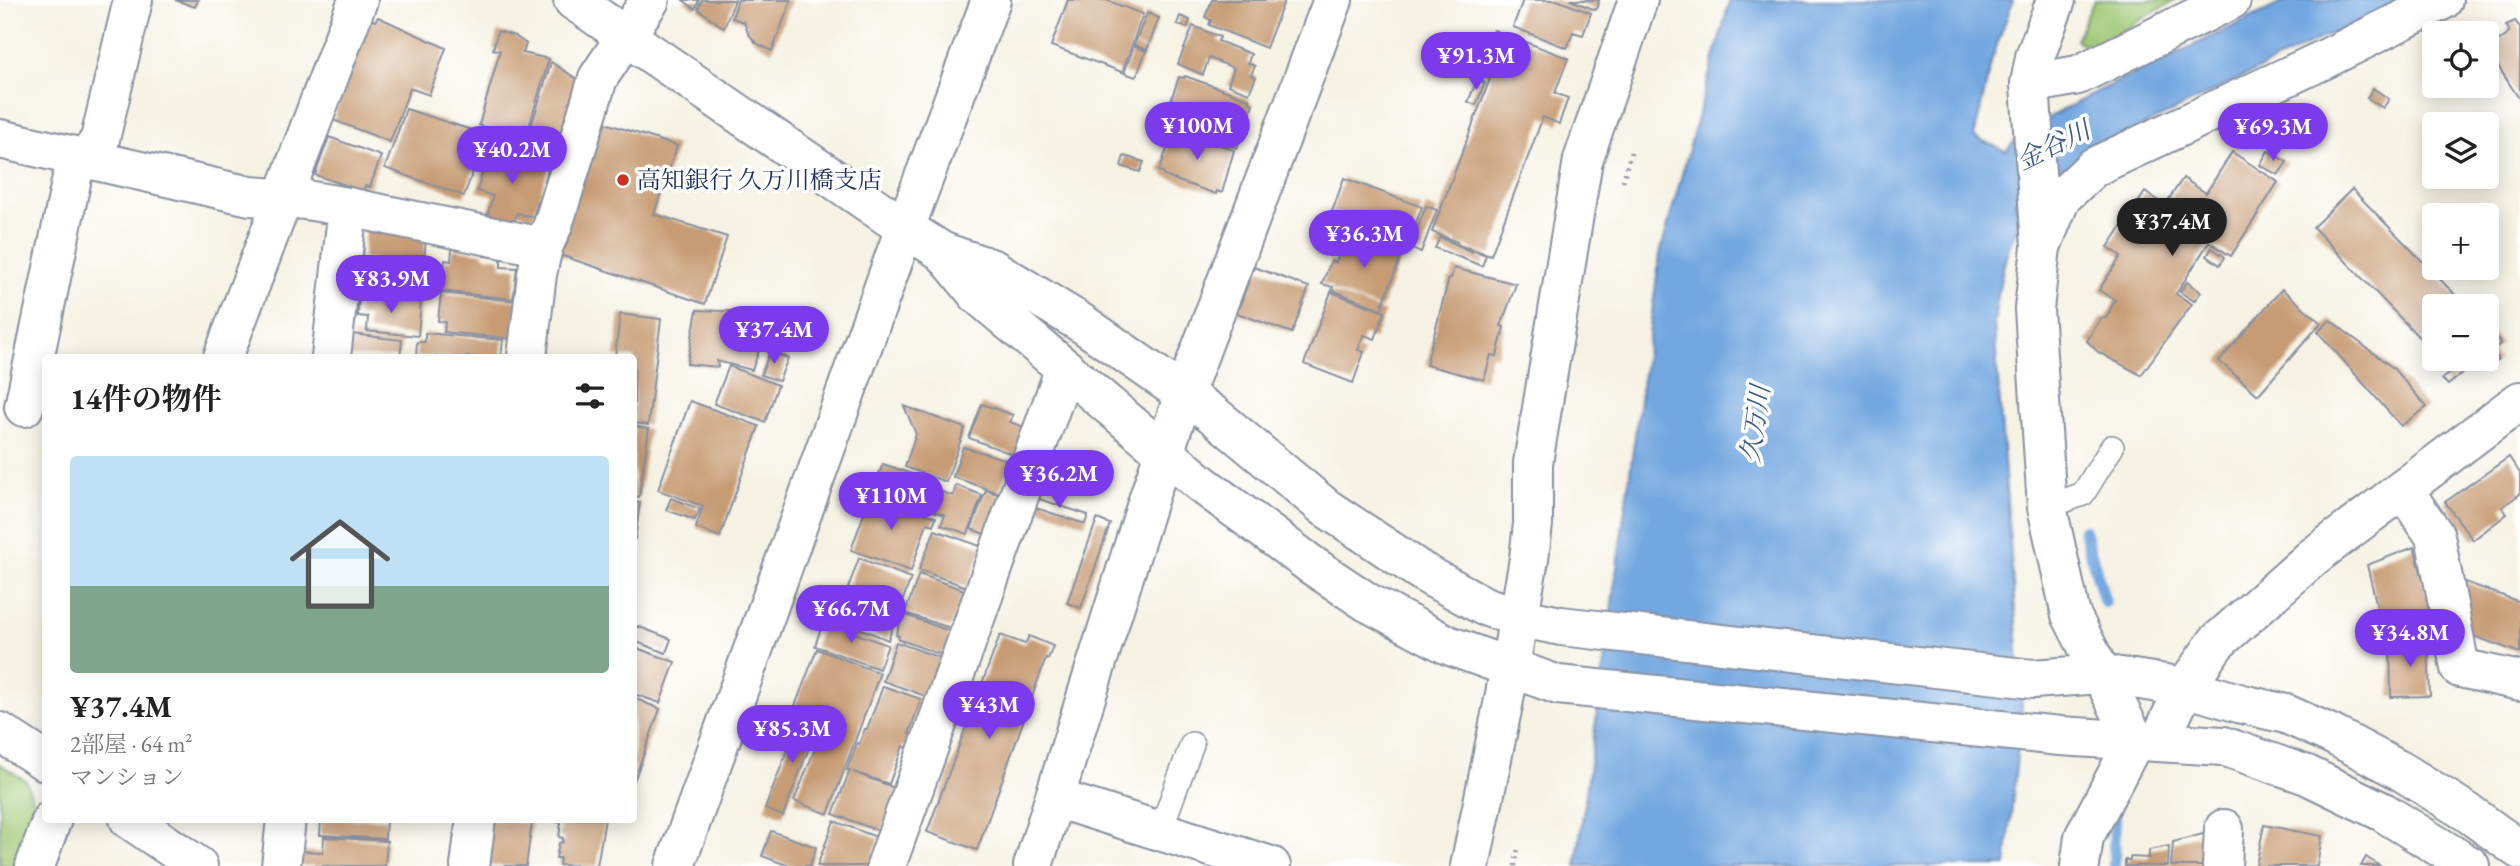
<!DOCTYPE html>
<html lang="ja">
<head>
<meta charset="utf-8">
<style>
  :root { --surface:#fff; --page:#f6f6f6; --text:#222; --muted:#767676; --accent:#7c3aed }
  body { margin:0; font-family:"EB Garamond","Noto Serif JP",serif; background:var(--page); color:var(--text); height:100vh; display:flex; flex-direction:column; font-size:26px; white-space:nowrap }
  * { box-sizing:border-box; margin:0 }
  p { font-size:23px; color:var(--muted) }
  .icon { flex:none; width:38px; height:38px; fill:none; stroke:currentColor; stroke-width:2; stroke-linecap:round; stroke-linejoin:round }
  .map { position:relative; flex:1; overflow:hidden }
  .details { position:absolute; left:42px; top:354px; width:595px; height:469px; display:flex; flex-direction:column; background:var(--surface); border-radius:7px; box-shadow:0 4px 18px #0003 }
  .details>* { flex:none }
  .controls { position:absolute; left:2422px; top:21px; display:grid; gap:14px }
  .controls a { display:grid; place-items:center; width:77px; height:77px; border-radius:7px; background:var(--surface); box-shadow:0 4px 18px #0003; font-size:35px }
  .price { position:absolute; translate:-50% -60px; padding:0 16px; border-radius:24px; background:var(--accent); color:#fff; font-size:23px; line-height:46px; filter:drop-shadow(0 2px 4px #0008) }
  .price::after { content:''; position:absolute; left:50%; top:42px; width:21px; height:16px; margin-left:-10px; background:inherit; clip-path:polygon(0 0,100% 0,50% 100%) }
  .price.on { background:#222; color:#fff }
  ul { padding:0; list-style:none }
  li { display:grid; align-content:center; gap:14px; height:371px; padding:0 28px }
  li span { display:grid; place-items:center; height:217px; border-radius:7px; color:#555 }
  li>.icon { margin-inline-start:auto }
  span .icon { width:126px; height:126px; fill:#fffc; stroke-width:1 }
  li b { font-size:30px }
  h2 { display:flex; justify-content:space-between; align-items:center; height:84px; padding:0 28px; font-size:30px }
  .map>svg:first-child { display:block }
</style>
</head>
<body>
<div class="map">
<svg width="2520" height="866" viewBox="0 0 2520 866">
  <rect width="100%" height="100%" fill="#fff"/>
  <filter id="ink" filterUnits="userSpaceOnUse"><feTurbulence type="fractalNoise" baseFrequency=".0143" numOctaves="2"/><feDisplacementMap in="SourceGraphic" scale="14" xChannelSelector="R" yChannelSelector="G"/><feConvolveMatrix kernelMatrix="1 2 1 2 8 2 1 2 1" color-interpolation-filters="sRGB"/></filter>
  <filter id="wash" filterUnits="userSpaceOnUse"><feTurbulence type="fractalNoise" baseFrequency=".00686" numOctaves="4" result="noise"/><feDisplacementMap in="SourceGraphic" scale="28" xChannelSelector="R" yChannelSelector="G"/><feGaussianBlur stdDeviation="1.57" result="paint"/><feColorMatrix in="noise" values="0 0 0 0 0 0 0 0 0 0 0 0 0 0 0 0 0 1.4 0 .05"/><feComposite in="paint" operator="in"/></filter>
  <g filter="url(#wash)">
    <rect width="100%" height="100%" fill="#f5f2e3"/>
    <g fill="#9fc873" stroke="#5d7c68" stroke-width="2">
      <path d="M2094 0H2176L2091 48 2076 40Z"/>
      <path d="M0 764 26 781 36 809 14 866H0Z"/>
    </g>
    <path fill="#73a7e0" stroke="#476b9f" stroke-width="2" d="M1730 0H2013L1992 59 1974 137 2006 151 2017 138 2053 115 2104 88 2288 0H2400L2096 149C2072 168 2033 198 2019 224 2003 254 1998 291 1994 324L2022 706 2006 866H1576L1660 254Z"/>
    <g fill="none" stroke-linecap="round" stroke-linejoin="round">
      <g stroke="#73a7e0" stroke-width="12">
        <path d="M2084 530 2105 602"/>
        <path d="M2114 866 2115 804"/>
      </g>
    </g>
    <g id="blocks">
      <g fill="#c79c75">
        <path d="M175 0H198L195 7Z"/>
        <path d="M683 0H699L695 9Z"/>
        <path d="M702 0H735L724 28 698 9Z"/>
        <path d="M738 0H791L772 51 756 43 748 33 744 22 732 18Z"/>
        <path d="M1068 0H1106L1143 14 1122 72 1051 46Z"/>
        <path d="M1212 0H1283L1284 1 1266 48 1209 25 1211 20 1205 17Z"/>
        <path d="M1523 0H1557L1591 13 1583 35 1573 32 1567 48 1513 27Z"/>
        <path d="M1570 0H1599L1596 10Z"/>
        <path d="M1147 13 1159 18 1147 50 1134 45Z"/>
        <path d="M1180 16 1190 20 1187 28 1177 24Z"/>
        <path d="M378 17 446 48 429 95 410 88 390 142 333 120 369 19 375 21Z"/>
        <path d="M2515 21 2520 27V100L2487 49 2505 36 2509 30 2506 25Z"/>
        <path d="M1193 26 1220 37 1218 41 1251 54 1248 63 1255 66 1251 75 1256 77 1249 93 1228 85 1234 68 1209 58 1203 75 1178 64Z"/>
        <path d="M1494 30 1568 58 1555 93 1568 98 1559 124 1543 117 1491 255 1458 245 1457 242 1432 232 1491 76 1478 71Z"/>
        <path d="M498 31 515 36 526 44 523 53 549 59 525 140H527L551 62 580 81 554 166 491 147 496 131 479 125 500 51 493 49Z"/>
        <path d="M1134 46 1146 51 1136 77 1124 73Z"/>
        <path d="M1185 76 1249 99V102L1253 104 1237 148 1169 123 1171 120 1165 117 1179 77 1184 78Z"/>
        <path d="M1477 80 1485 83 1476 105 1468 102Z"/>
        <path d="M2373 88 2389 99 2383 108 2367 98Z"/>
        <path d="M406 109 490 136 486 147 482 146 464 196 385 168Z"/>
        <path d="M599 121 677 146 654 214 727 237 705 304 557 254Z"/>
        <path d="M1180 130 1234 150 1222 193 1217 191 1216 194 1164 176V173L1159 171 1172 135 1178 138Z"/>
        <path d="M329 137 381 156 370 187 365 186 363 191 315 175Z"/>
        <path d="M490 148 549 167 533 217 517 213 513 225 487 217 493 196 477 191Z"/>
        <path d="M2268 151 2287 162 2278 175 2260 165Z"/>
        <path d="M2232 152 2278 182 2231 256 2209 242 2176 294 2192 304 2141 375 2098 352 2087 341 2101 318H2106L2115 300 2099 290 2121 256 2108 247 2145 192 2165 205 2183 178 2206 193Z"/>
        <path d="M1124 156 1144 162 1140 172 1121 166Z"/>
        <path d="M1344 178 1422 207 1409 241 1332 212Z"/>
        <path d="M2352 189 2466 306H2434V353L2313 227Z"/>
        <path d="M1426 206 1437 210 1421 252 1410 248Z"/>
        <path d="M365 228 426 238 424 262 363 258Z"/>
        <path d="M1348 231 1403 251 1381 309 1332 290 1333 287 1322 284 1331 261 1336 262Z"/>
        <path d="M1440 237 1472 252 1473 250 1486 255 1482 266 1435 248Z"/>
        <path d="M2212 248 2225 257 2220 265 2207 256Z"/>
        <path d="M452 249 484 253V256L501 258V267L517 268 513 299 441 291 445 260 451 261Z"/>
        <path d="M361 261 418 266 415 296 380 293 382 281 359 279Z"/>
        <path d="M1254 267 1309 287 1292 333 1237 313Z"/>
        <path d="M1454 268 1516 284 1501 326 1504 327 1497 356 1491 355 1484 380 1426 365 1449 278H1451Z"/>
        <path d="M2187 282 2201 292 2194 301 2180 292Z"/>
        <path d="M2282 289 2321 323 2258 395 2219 361Z"/>
        <path d="M1331 292 1385 312 1375 339 1364 335 1358 350 1364 352 1353 383 1304 364Z"/>
        <path d="M441 293 518 301 514 339 444 332 445 322 438 321Z"/>
        <path d="M359 296 421 301 418 336 367 331 368 317 358 316Z"/>
        <path d="M697 310 748 312 769 323 752 370 717 361 718 367 687 364Z"/>
        <path d="M620 314 661 319 648 425 634 423V357H615Z"/>
        <path d="M2330 320 2393 368 2427 407 2401 426 2318 332Z"/>
        <path d="M2487 328 2501 343 2492 351 2499 359 2489 367 2485 363 2475 371 2463 359H2487Z"/>
        <path d="M425 333 503 340 501 357H416L417 342H425Z"/>
        <path d="M352 334 402 340 400 357H349Z"/>
        <path d="M770 351 788 358 779 381 761 375Z"/>
        <path d="M2440 359H2454L2447 366Z"/>
        <path d="M2462 362 2468 369 2448 385 2442 379Z"/>
        <path d="M729 366 778 385 765 422 714 404Z"/>
        <path d="M690 401 759 426 720 537 696 528 703 506 658 490Z"/>
        <path d="M982 404 1013 415 1010 422 1027 428 1017 456 969 438Z"/>
        <path d="M904 406 965 428 946 482 905 467 916 434Z"/>
        <path d="M634 426 649 429 639 497 634 496Z"/>
        <path d="M963 447 1011 461 999 493 953 477Z"/>
        <path d="M2509 457 2520 473V494L2502 507 2507 514 2473 540 2445 502Z"/>
        <path d="M883 464 927 479 917 505 873 489Z"/>
        <path d="M956 485 982 495 968 534 941 525 945 515 920 507 928 487 953 496Z"/>
        <path d="M986 490 1003 496 989 536 971 529Z"/>
        <path d="M871 494 936 517 933 525 927 523 911 571 851 550Z"/>
        <path d="M1033 497 1088 515 1085 524 1030 506Z"/>
        <path d="M671 498 700 509 695 520 666 510Z"/>
        <path d="M634 502 640 503 635 539H634Z"/>
        <path d="M1097 519 1110 524 1081 608 1067 603Z"/>
        <path d="M935 530 983 547 967 587 919 570Z"/>
        <path d="M2414 547 2436 627 2385 639 2367 565Z"/>
        <path d="M859 558 911 578 888 640 830 616 837 597 844 599Z"/>
        <path d="M919 574 964 590 950 628 905 613Z"/>
        <path d="M2457 579 2520 602V653L2468 634Z"/>
        <path d="M903 614 952 632 944 656 898 639 899 636 896 635Z"/>
        <path d="M823 622 888 645 879 669 815 646Z"/>
        <path d="M637 626 671 639 666 653 634 641Z"/>
        <path d="M1000 635 1025 644 1029 636 1053 646 1048 659 1046 658 977 850 927 832Z"/>
        <path d="M2428 641 2430 696 2391 697 2390 642Z"/>
        <path d="M896 642 941 658 928 697 883 681Z"/>
        <path d="M634 647 675 662 660 703 634 694Z"/>
        <path d="M817 649 880 673 828 814 794 801 828 717 795 706Z"/>
        <path d="M883 686 921 699 909 734 918 736 913 750 903 746 889 784 853 772 898 789 882 832 833 814 850 770H847L857 743 859 744 865 729H867Z"/>
        <path d="M634 698 660 709 634 781Z"/>
        <path d="M801 714 819 721 783 816 765 809Z"/>
        <path d="M321 819H386L385 839 320 835Z"/>
        <path d="M490 819 532 823 526 866H488Z"/>
        <path d="M544 819H605L597 866 559 865 560 858H556L559 843 563 842V838L559 837 561 823Z"/>
        <path d="M834 821 879 838 869 866H817Z"/>
        <path d="M2264 825 2322 836 2317 866H2256Z"/>
        <path d="M771 831 816 847 810 866H789L762 856Z"/>
        <path d="M2210 832V866H2171L2173 842Z"/>
        <path d="M324 837 387 841 385 866H297L299 851 323 852Z"/>
        <path d="M2169 846 2168 866H2125V860H2130V857L2149 858V850Z"/>
        <path d="M2366 857 2380 866H2361Z"/>
      </g>
    </g>
  </g>
  <g filter="url(#ink)">
    <use href="#blocks" fill-opacity="0" stroke="#8890a0" stroke-width="2"/>
    <g fill="none" stroke-linecap="round" stroke-linejoin="round">
      <g stroke="#8890a0" stroke-width="26">
        <g id="service">
          <path d="M2047 507 2083 494 2112 447"/>
          <path d="M1160 831 1192 744"/>
        </g>
      </g>
      <g stroke="#8890a0" stroke-width="42">
        <g id="minor">
          <path d="M2056 0 2035 57 2030 84 2041 247 2034 309 2047 507 2071 615 2135 740 2084 837 2080 866"/>
          <path d="M2030 84 2078 75 2231 0"/>
          <path d="M0 139 250 196 306 200 348 207 543 247"/>
          <path d="M2043 242 2061 198 2094 167 2325 59 2443 0"/>
          <path d="M223 357 358 0"/>
          <path d="M331 357 348 207"/>
          <path d="M527 357 537 274 543 247 553 225 595 88 598 78 650 0"/>
          <path d="M24 407 74 168 87 159 100 139 133 0"/>
          <path d="M2403 489 2435 536 2460 668 2520 681"/>
          <path d="M0 732 46 762"/>
          <path d="M1055 798 1271 866"/>
          <path d="M129 819 198 866"/>
          <path d="M35 866 52 819"/>
          <path d="M281 866 286 819"/>
          <path d="M470 866 476 819"/>
          <path d="M886 866 1065 368"/>
          <path d="M1033 866 1150 494 1184 394 1333 0"/>
          <path d="M1470 866 1504 700 1529 559 1533 524V463L1583 160 1638 0"/>
          <path d="M2222 866 2224 829"/>
        </g>
      </g>
      <g stroke="#8890a0" stroke-width="42">
        <g id="tertiary">
          <path d="M573 0 905 228 943 252 993 269 1083 324 1211 413 1326 508 1424 573 1484 606 1517 617 1561 626 2033 679 2101 674 2185 687 2242 704 2286 714 2333 735 2401 771 2467 812 2520 850"/>
          <path d="M943 252 978 295 1203 485 1313 566 1367 602 1448 645 1558 685 2060 736 2223 746 2307 775 2383 812 2470 866"/>
          <path d="M2159 742 2185 687 2216 643 2313 557 2520 401"/>
          <path d="M675 866 905 228 991 0"/>
        </g>
      </g>
      <g stroke="#8890a0" stroke-width="4.5" stroke-dasharray="2 5" stroke-linecap="butt">
        <path d="M1623 181 1631 152"/>
        <path d="M1515 866 1518 848"/>
      </g>
      <use href="#service" stroke="#fff" stroke-width="23"/>
      <use href="#minor" stroke="#fff" stroke-width="38"/>
      <use href="#tertiary" stroke="#fff" stroke-width="38"/>
    </g>
  </g>
  <circle fill="#c8321e" stroke="#fff" stroke-width="2.5" cx="623" cy="180" r="7"/>
  <g text-anchor="middle" stroke-width="7" stroke-linejoin="round" paint-order="stroke">
    <g font-size="24" fill="#1b2f5e" stroke="#fff" text-anchor="start">
      <text x="637" y="188">高知銀行 久万川橋支店</text>
    </g>
    <g font-size="26" font-style="italic" fill="#3a598c" stroke="#fff">
      <text transform="translate(2053 145) rotate(-26)" y="9">金谷川</text>
      <text transform="translate(1755 424) rotate(-82)" y="9">久万川</text>
    </g>
  </g>
</svg>
<div class="controls">
<a><svg class="icon" aria-label="locate" viewBox="0 0 24 24"><circle cx="12" cy="12" r="6"/><path d="M12 2v4M12 18v4M2 12h4M18 12h4"/></svg></a>
<a><svg class="icon" aria-label="layers" viewBox="0 0 24 24"><path d="M12 4l9 5-9 5-9-5zM3 14l9 5 9-5"/></svg></a>
<a>+</a>
<a>−</a>
</div>
<b class="price" style="left:1476px;top:92px">¥91.3M</b>
<b class="price" style="left:1197px;top:162px">¥100M</b>
<b class="price" style="left:2273px;top:163px">¥69.3M</b>
<b class="price" style="left:512px;top:186px">¥40.2M</b>
<b class="price on" style="left:2172px;top:258px">¥37.4M</b>
<b class="price" style="left:1364px;top:270px">¥36.3M</b>
<b class="price" style="left:391px;top:315px">¥83.9M</b>
<b class="price" style="left:774px;top:366px">¥37.4M</b>
<b class="price" style="left:1059px;top:510px">¥36.2M</b>
<b class="price" style="left:891px;top:532px">¥110M</b>
<b class="price" style="left:851px;top:645px">¥66.7M</b>
<b class="price" style="left:2410px;top:669px">¥34.8M</b>
<b class="price" style="left:989px;top:741px">¥43M</b>
<b class="price" style="left:792px;top:765px">¥85.3M</b>
<section class="details">
<h2>14件の物件<svg class="icon" aria-label="filters" viewBox="0 0 24 24"><path d="M4 7h16M4 17h16"/><circle cx="9" cy="7" r="2"/><circle cx="15" cy="17" r="2"/></svg></h2>
<ul>
<li><span style="background:linear-gradient(#bfe0f5 60%,#7fa58c 0)"><svg class="icon" aria-label="home" viewBox="0 0 24 24"><path d="M3 11l9-7 9 7M6 9v11h12V9"/></svg></span><div><b>¥37.4M</b><p>2部屋 · 64 m²</p><p>マンション</p></div></li>
</ul>
</section>
</div>
</body>
</html>
